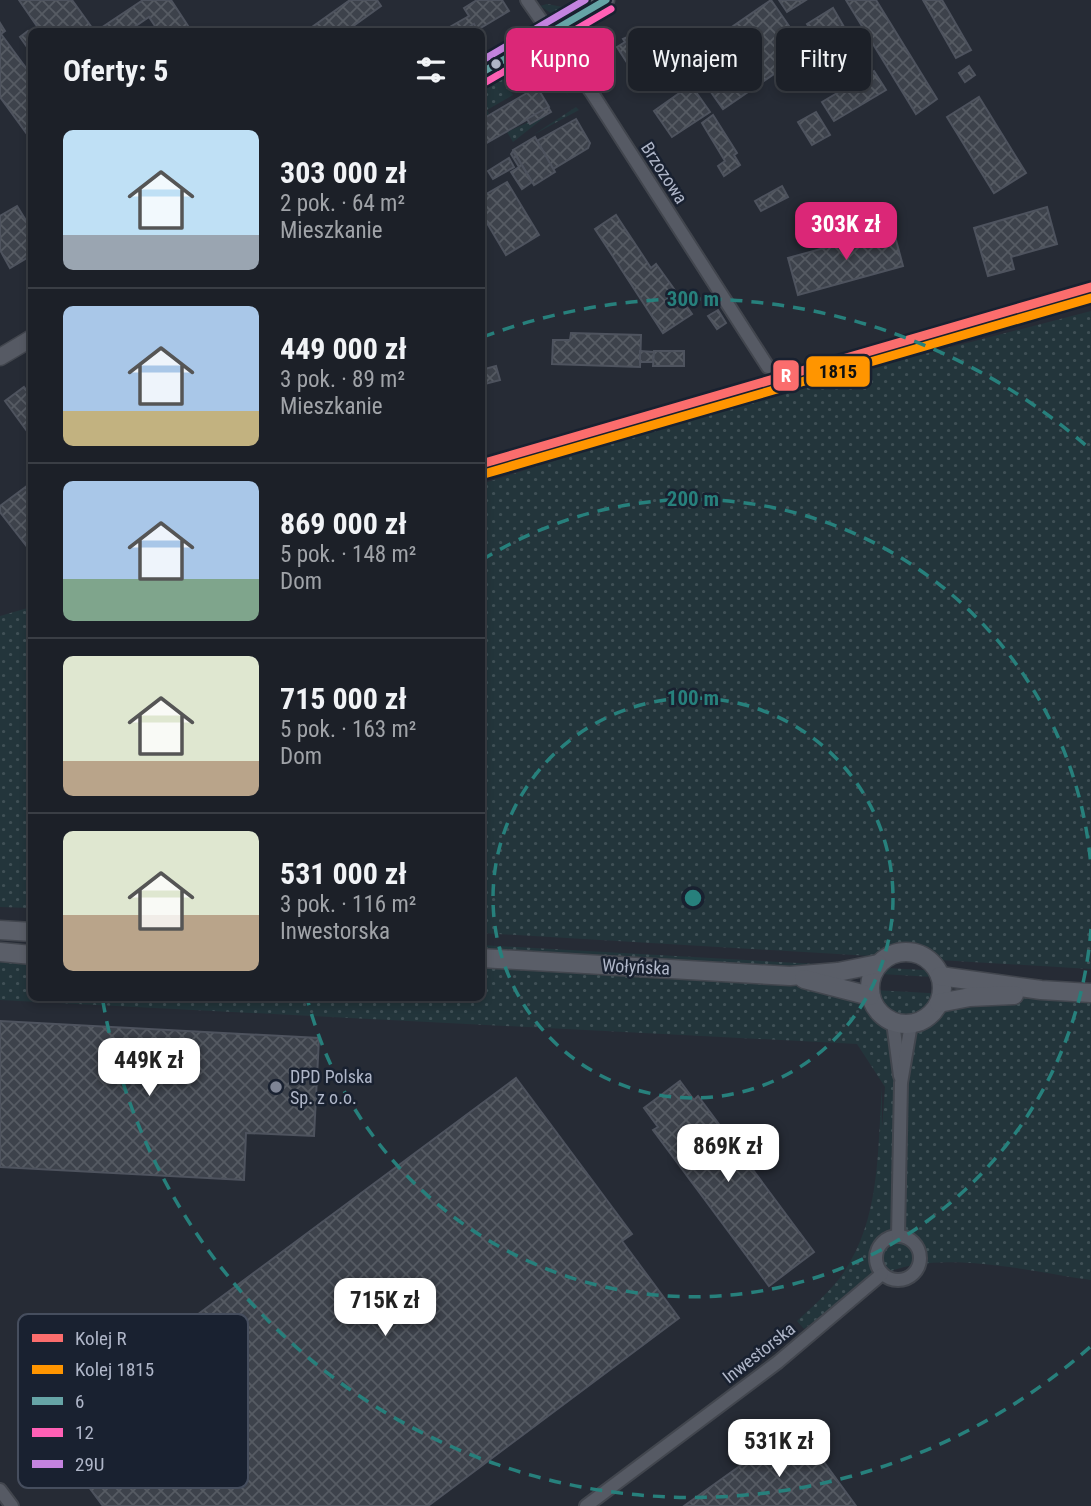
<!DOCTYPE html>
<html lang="pl">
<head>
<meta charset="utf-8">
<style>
  :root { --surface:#1c2028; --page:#252830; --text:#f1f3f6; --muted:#a0a3a8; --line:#3a3e45; --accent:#db2777 }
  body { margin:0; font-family:"Roboto Condensed",sans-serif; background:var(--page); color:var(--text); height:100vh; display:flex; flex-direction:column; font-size:26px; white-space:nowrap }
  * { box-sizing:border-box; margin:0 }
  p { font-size:23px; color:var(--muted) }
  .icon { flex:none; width:38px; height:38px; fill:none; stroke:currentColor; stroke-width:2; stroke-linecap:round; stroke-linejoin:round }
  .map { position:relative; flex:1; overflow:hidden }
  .drawer { position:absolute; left:28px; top:28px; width:457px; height:973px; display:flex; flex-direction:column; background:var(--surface); border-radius:10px; box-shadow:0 4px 10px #0003,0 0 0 2px var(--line) }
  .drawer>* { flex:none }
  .banner { position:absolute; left:506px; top:28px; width:480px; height:63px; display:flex; gap:14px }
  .price { position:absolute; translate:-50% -60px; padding:0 16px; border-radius:14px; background:#fff; color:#222; font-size:23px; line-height:46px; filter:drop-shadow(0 2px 4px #0008) }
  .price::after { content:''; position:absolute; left:50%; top:42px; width:21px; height:16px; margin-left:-10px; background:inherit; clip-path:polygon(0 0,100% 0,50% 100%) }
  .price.active { background:var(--accent); color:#fff }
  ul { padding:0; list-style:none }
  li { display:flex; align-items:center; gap:21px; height:175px; padding:0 35px }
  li+li { border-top:2px solid var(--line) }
  li span { display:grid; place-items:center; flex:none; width:196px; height:140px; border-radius:10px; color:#555 }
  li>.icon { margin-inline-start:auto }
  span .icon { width:84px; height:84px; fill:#fffc; stroke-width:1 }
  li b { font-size:30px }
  h2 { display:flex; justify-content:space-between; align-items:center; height:84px; padding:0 35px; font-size:30px }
  .pill { padding:0 24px; border-radius:10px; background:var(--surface); box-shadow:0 4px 10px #0003,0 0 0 2px var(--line); font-size:24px; line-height:63px }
  .pill.active { background:var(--accent); color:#fff }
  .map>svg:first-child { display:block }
</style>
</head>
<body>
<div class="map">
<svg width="1091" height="1506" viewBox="0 0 1091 1506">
  <defs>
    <pattern id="grass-dots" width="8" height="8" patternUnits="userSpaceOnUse" patternTransform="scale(1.75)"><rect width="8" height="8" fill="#23353b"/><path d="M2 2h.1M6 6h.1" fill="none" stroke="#405056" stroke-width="1.8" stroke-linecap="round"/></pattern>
    <pattern id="building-cross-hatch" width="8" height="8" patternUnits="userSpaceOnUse" patternTransform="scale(1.75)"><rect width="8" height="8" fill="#3d424b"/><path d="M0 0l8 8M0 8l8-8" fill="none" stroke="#565b63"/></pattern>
  </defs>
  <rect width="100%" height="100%" fill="#262b35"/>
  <g fill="url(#grass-dots)">
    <path d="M547 4 574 9 554 15 540 6Z"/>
    <path d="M541 57 545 58 570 98 549 68 521 83 514 73Z"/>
    <path d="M503 79 513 95 487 110 489 114 481 119V92Z"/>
    <path d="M576 107 579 110 533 135Z"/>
    <path d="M551 112 513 142 507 132Z"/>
    <path d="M1091 311V969L481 933V484L762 396Z"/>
    <path d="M31 607H32L31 908 0 907V616Z"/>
    <path d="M481 945 941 971 933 977 481 951Z"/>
    <path d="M0 958 31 960 32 998H481V968L1091 1002V1280C1031 1272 940 1248 884 1274 854 1288 829 1310 804 1329L797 1321C811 1308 827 1294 839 1279 881 1223 877 1154 882 1087V1128L885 1087 857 1044 0 1000Z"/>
  </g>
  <g fill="url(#building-cross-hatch)" stroke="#4e535e" stroke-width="2">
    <path d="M19 0H72L95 32H41Z"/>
    <path d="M143 0H171L192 32H159L149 17 127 32H95Z"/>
    <path d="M350 0H377L381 6 345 32H305Z"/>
    <path d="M477 0H502L509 11 477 30 474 24 461 32H441L469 16 464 8Z"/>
    <path d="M771 0 791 29 780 36 796 59 723 109 687 58Z"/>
    <path d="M779 0H806L787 12Z"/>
    <path d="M846 0H876L937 99 916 114Z"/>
    <path d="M923 0H942L971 50 956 58Z"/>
    <path d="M833 8 855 46 830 61 807 24Z"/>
    <path d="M0 23 5 31 1 34 32 76V141L0 97Z"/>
    <path d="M646 29 660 51 631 69 617 47 625 42 623 39Z"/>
    <path d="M28 31 32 36V54L20 37Z"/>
    <path d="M969 66 975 75 965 82 959 73Z"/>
    <path d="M874 71 886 90 834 121 822 102Z"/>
    <path d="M691 85 710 112 672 137 654 111Z"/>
    <path d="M537 87 549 107 485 144 481 137V120Z"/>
    <path d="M979 97 1026 173 994 193 947 117Z"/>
    <path d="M548 107 551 112 530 124 527 119Z"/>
    <path d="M816 112 830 135 812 145 798 122Z"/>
    <path d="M713 115 737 153 734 155 740 165 724 176 718 166 725 161 702 123Z"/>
    <path d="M576 119 590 143 588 148 553 169 537 141Z"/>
    <path d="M535 137 555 172 534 185 513 150Z"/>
    <path d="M513 151 532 182 522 189 511 172 519 167 511 154Z"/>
    <path d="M509 158 514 167 493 179 488 171Z"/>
    <path d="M507 182 539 235 506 255 481 213V197Z"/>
    <path d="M782 186 788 197 761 211 755 201Z"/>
    <path d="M17 206 32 230V255L10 268 0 250V216Z"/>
    <path d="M1047 207 1057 244 1011 257 1014 269 988 276 974 228Z"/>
    <path d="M616 215 651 268 656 264 692 314 663 333 595 229Z"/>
    <path d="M893 229 903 266 798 295 788 258Z"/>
    <path d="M718 310 726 323 717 329 708 316Z"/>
    <path d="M571 333 641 335 640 367 552 364 553 340H570Z"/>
    <path d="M640 351 654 352 653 362H640Z"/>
    <path d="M654 351H684V366H653Z"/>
    <path d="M496 366 500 380 481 385V370Z"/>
    <path d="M24 387 32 397V438L5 401Z"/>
    <path d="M27 486 32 493V553L0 512V506Z"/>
    <path d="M0 1021 319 1038 314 1136 246 1133 244 1180 0 1167Z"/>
    <path d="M516 1078 632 1234 622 1241 679 1318 428 1506H103L45 1428Z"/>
    <path d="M680 1081 694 1100 698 1096 814 1252 769 1286 653 1130 658 1127 644 1108Z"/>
    <path d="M797 1425 856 1506H684Z"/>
  </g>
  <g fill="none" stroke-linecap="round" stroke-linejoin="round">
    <g stroke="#42464e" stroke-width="16">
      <g id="minor">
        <path d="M527 0 592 93 768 367"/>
        <path d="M893 1022 900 1076"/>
        <circle cx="898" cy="1258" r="22"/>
        <path d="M898 1236 901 1083 911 1024"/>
        <path d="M0 1490 12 1506"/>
        <path d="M586 1506 778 1362 882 1274"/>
      </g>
    </g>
    <g stroke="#42464e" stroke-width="19">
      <g id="tertiary">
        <path d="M481 73 606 0"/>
        <path d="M0 357 32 338"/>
      </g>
    </g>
    <g stroke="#42464e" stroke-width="21">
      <g id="secondary">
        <path d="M0 930 32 932"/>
        <circle cx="906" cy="988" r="36"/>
        <path d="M0 952 32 955"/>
        <path d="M481 958 790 976 838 972 878 964"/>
        <path d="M940 976 1041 990 1091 993"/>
        <path d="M804 979 870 996"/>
        <path d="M939 1003 970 997 1014 995"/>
      </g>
    </g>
    <use href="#minor" stroke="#565a64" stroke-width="12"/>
    <use href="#tertiary" stroke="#565a64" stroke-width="16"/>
    <use href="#secondary" stroke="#5a5e68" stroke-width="18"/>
    <g stroke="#192130" stroke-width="12">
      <path id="bus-1" d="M481 73 606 0"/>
    </g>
    <g stroke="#192130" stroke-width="12">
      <path id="bus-2" d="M486 82 611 9"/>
    </g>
    <g stroke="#192130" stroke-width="12">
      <path id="bus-3" d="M481 61 585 0"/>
    </g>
    <use href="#bus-1" stroke="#66a4a6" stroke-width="7"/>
    <use href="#bus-2" stroke="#ff60b5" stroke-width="7"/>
    <use href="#bus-3" stroke="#c483df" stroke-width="7"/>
    <g stroke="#192130" stroke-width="14">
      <path id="rail-1" d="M481 464 1091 287"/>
    </g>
    <g stroke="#192130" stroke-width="14">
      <path id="rail-2" d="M484 474 1091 298"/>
    </g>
    <use href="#rail-1" stroke="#fb6d6d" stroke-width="9"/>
    <use href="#rail-2" stroke="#ff9500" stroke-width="9"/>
  </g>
  <g fill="none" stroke="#27807c" stroke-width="3.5" stroke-dasharray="12 9">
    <circle cx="693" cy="898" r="200"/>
    <path d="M1091 929A399 399 0 0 1 307 998M482 560A399 399 0 0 1 1091 867"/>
    <path d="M1090 1347A599 599 0 0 1 103 1002M483 337A599 599 0 0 1 1090 449"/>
  </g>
  <circle fill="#afb6c8" stroke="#192130" stroke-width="2.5" cx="496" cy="64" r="6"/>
  <circle fill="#7f8595" stroke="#192130" stroke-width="2.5" cx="276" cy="1087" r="7"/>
  <g text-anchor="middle" stroke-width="5" stroke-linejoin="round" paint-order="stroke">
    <g font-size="18" fill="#afb6c8" stroke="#192130">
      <text transform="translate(664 173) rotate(57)" y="6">Brzozowa</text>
      <text transform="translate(636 967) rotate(3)" y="6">Wołyńska</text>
      <text transform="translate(759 1353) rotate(-38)" y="6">Inwestorska</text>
    </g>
    <g font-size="18" fill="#afb6c8" stroke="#192130" text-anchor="start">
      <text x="290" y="1083">DPD Polska<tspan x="290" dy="21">Sp. z o.o.</tspan></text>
    </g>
  </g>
  <rect x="18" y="1314" width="230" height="174" rx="10" fill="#192130" stroke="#464e5e" stroke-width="2"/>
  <rect x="32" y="1334" width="31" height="8" fill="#fb6d6d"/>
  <rect x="32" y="1365" width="31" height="9" fill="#ff9500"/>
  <rect x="32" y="1397" width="31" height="8" fill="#66a4a6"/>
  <rect x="32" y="1428" width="31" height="9" fill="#ff60b5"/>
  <rect x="32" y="1460" width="31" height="8" fill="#c483df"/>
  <g font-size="19" fill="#afb6c8">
    <text x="75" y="1345">Kolej R</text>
    <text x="75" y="1376">Kolej 1815</text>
    <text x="75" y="1408">6</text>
    <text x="75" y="1439">12</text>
    <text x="75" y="1471">29U</text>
  </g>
  <circle cx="693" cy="898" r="10" fill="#27807c" stroke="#192130" stroke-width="3.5"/>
  <g font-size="21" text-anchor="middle" font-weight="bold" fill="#27807c" stroke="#192130" stroke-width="5" stroke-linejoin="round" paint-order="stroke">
    <text x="693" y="306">300 m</text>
    <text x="693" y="506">200 m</text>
    <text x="693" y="705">100 m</text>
  </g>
  <g stroke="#192130" stroke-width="2.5">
    <rect x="805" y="355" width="66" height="33" rx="7" fill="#ff9500"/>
    <rect x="772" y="359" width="28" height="33" rx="7" fill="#fb6d6d"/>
  </g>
  <g font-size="19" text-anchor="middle" font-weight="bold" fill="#fff">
    <text x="786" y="382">R</text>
  </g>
  <g font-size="19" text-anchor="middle" font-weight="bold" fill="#111">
    <text x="838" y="378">1815</text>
  </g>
</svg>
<b class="price active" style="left:846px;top:262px">303K zł</b>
<b class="price" style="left:149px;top:1098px">449K zł</b>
<b class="price" style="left:728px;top:1184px">869K zł</b>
<b class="price" style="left:385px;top:1338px">715K zł</b>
<b class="price" style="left:779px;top:1479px">531K zł</b>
<div class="banner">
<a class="pill active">Kupno</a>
<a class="pill">Wynajem</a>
<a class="pill">Filtry</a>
</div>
<section class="drawer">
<h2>Oferty: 5<svg class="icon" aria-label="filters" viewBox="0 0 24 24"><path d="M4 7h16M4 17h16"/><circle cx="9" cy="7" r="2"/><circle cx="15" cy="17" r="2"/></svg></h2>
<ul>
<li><span style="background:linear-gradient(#bfe0f5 75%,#9aa5b1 0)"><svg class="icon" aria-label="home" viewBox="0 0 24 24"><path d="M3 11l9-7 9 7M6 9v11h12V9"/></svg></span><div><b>303 000 zł</b><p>2 pok. · 64 m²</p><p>Mieszkanie</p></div></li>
<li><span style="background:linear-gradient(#a9c7e8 75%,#c2b280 0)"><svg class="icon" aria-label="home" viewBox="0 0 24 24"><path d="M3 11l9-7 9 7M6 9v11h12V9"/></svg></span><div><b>449 000 zł</b><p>3 pok. · 89 m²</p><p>Mieszkanie</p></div></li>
<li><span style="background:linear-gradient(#a9c7e8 70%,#7fa58c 0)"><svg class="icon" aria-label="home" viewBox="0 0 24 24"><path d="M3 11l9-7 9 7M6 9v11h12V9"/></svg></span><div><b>869 000 zł</b><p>5 pok. · 148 m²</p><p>Dom</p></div></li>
<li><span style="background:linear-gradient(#dfe7d0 75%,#b9a48a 0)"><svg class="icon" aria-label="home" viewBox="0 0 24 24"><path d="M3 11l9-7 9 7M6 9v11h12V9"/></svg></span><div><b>715 000 zł</b><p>5 pok. · 163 m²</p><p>Dom</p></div></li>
<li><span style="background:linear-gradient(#dfe7d0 60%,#b9a48a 0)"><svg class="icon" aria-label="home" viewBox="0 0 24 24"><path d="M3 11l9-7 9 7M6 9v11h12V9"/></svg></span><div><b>531 000 zł</b><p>3 pok. · 116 m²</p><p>Inwestorska</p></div></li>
</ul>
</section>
</div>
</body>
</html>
